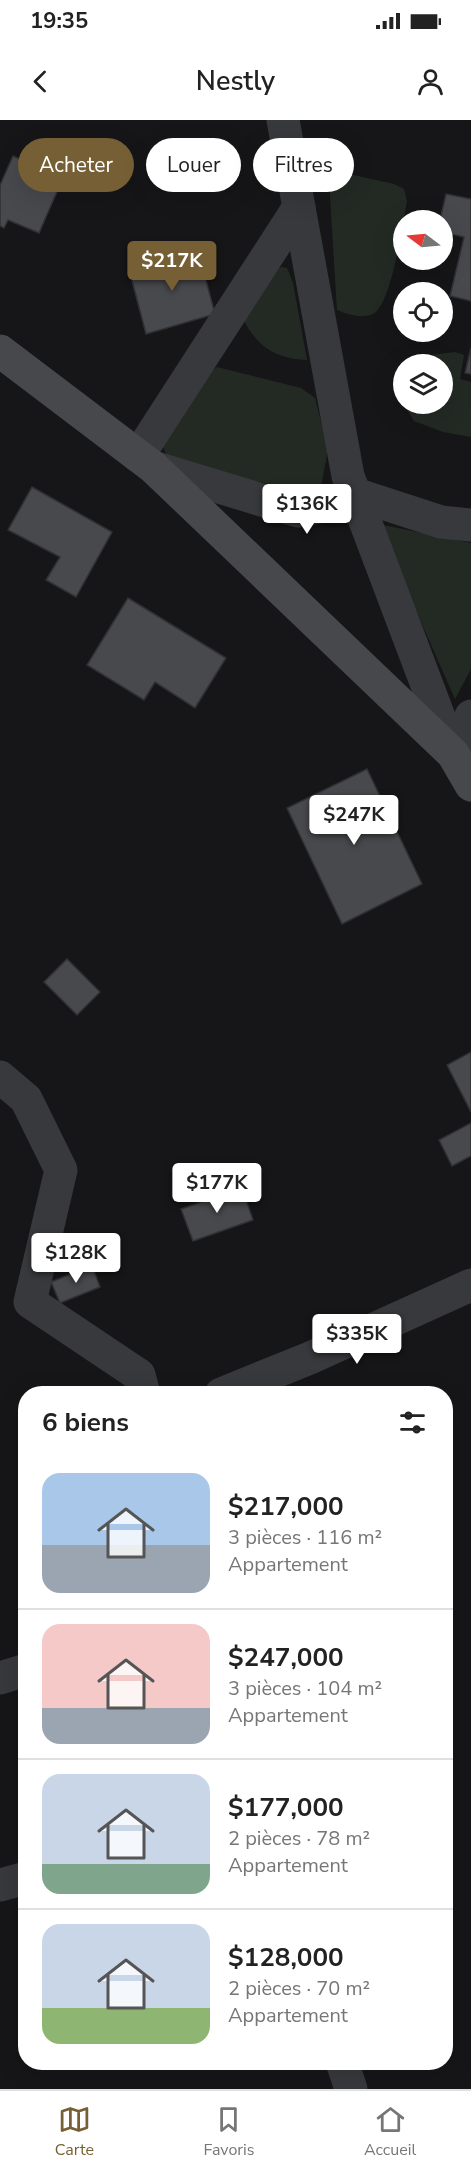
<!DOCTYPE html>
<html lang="fr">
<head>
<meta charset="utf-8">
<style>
  :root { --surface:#fff; --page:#f2f2f2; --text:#222; --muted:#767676; --line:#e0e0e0; --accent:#765f34 }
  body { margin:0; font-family:"Nunito Sans",sans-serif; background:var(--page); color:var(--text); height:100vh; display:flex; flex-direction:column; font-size:22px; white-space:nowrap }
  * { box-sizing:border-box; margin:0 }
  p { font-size:20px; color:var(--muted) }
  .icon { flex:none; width:33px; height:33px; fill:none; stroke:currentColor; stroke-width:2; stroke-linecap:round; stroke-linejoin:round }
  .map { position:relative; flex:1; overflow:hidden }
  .drawer { position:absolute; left:18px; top:1266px; width:435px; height:684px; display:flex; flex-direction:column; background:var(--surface); border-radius:24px; box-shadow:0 6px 24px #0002 }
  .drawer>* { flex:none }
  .hud { position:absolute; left:18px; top:18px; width:435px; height:54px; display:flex; gap:12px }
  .needle { width:39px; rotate:286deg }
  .buttons { position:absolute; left:393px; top:90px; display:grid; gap:12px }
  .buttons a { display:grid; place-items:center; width:60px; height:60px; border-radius:50%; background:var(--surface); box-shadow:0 6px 24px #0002; font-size:30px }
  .price { position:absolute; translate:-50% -51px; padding:0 14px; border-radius:6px; background:#fff; color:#222; font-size:20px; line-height:39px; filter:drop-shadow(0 2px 3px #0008) }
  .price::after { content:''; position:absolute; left:50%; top:36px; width:18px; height:14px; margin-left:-9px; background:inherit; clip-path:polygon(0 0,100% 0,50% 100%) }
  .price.selected { background:var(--accent); color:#fff }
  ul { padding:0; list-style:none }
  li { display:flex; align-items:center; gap:18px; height:150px; padding:0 24px }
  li+li { border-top:2px solid var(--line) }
  li span { display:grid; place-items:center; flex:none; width:168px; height:120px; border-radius:18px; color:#555 }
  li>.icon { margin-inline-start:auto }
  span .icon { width:72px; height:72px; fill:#fffc; stroke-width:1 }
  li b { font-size:26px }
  h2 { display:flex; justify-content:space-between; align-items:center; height:72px; padding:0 24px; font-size:26px }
  .chip { padding:0 21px; border-radius:27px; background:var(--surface); box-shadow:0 6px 24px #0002; font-size:21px; line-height:54px }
  .chip.selected { background:var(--accent); color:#fff }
  .status { display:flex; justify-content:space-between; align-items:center; height:42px; padding:0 30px; background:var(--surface); direction:ltr }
  .status svg { height:16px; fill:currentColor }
  header { display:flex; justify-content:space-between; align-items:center; height:78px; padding:0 24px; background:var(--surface); font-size:27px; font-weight:600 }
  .tabs { display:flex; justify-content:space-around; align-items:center; height:84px; border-top:2px solid var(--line); background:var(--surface); font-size:16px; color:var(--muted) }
  .tabs a { display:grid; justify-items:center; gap:3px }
  .tabs .selected { color:var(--accent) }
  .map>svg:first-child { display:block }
</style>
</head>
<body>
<div class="status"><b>19:35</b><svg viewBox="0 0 49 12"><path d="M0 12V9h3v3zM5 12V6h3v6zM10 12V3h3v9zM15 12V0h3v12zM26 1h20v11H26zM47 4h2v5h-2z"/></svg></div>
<header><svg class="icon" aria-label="back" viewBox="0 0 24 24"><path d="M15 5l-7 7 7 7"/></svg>Nestly<svg class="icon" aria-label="person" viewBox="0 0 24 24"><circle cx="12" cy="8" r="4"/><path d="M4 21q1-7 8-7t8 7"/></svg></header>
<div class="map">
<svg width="471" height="1969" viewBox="0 0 471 1969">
  <rect width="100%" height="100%" fill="#161618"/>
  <g fill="#232a24">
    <path d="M331 50 394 64 404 69 407 81C402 104 392 184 373 194 362 199 347 194 337 190L329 60Z"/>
    <path d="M282 147 287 148 293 163 307 240C272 238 256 225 240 194L270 151Z"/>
    <path d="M455 232 464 235 460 259 471 262V317L443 312 414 301 403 283V281L404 284H442V244H418L430 235Z"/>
    <path d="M217 247 301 268 315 278 328 329 321 367 311 371 293 369 210 352 168 338 162 325 208 254Z"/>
    <path d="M378 404 471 423V549L455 579Z"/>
  </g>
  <g fill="#48494d" stroke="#313134" stroke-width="1.5">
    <path d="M13 36 63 58 39 113 8 100 4 108 0 106V65Z"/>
    <path d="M446 74 471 79V181L450 176 464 117 442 112V100H440Z"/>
    <path d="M198 130 215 194 146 214 129 149Z"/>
    <path d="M471 228V254L465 253Z"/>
    <path d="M32 367 112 412 76 477 46 460 60 437 8 410Z"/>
    <path d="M128 478 226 538 195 588 155 562 144 580 87 545Z"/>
    <path d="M367 649 422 764 342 804 287 688Z"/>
    <path d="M67 839 100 872 77 895 44 862Z"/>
    <path d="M471 932V992L447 945Z"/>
    <path d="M471 1003V1036L452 1046 439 1020Z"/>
    <path d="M242 1068 253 1100 193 1121 181 1089Z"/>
    <path d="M92 1145 100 1167 60 1183 51 1162Z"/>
  </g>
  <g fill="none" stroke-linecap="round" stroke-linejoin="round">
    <g stroke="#38393c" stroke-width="33">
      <path d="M283 0 348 356 453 634"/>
      <path d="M138 336 299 87"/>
      <path d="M153 347 298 391 329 385 355 374 441 402 471 405"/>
      <path d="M453 634 471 596"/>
      <path d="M0 957 26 979 61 1050 30 1182 139 1255 144 1274"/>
      <path d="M221 1274 310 1238 471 1165"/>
      <path d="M0 1558 26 1550"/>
      <path d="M0 1765 26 1758"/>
      <path d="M342 1942 351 1969"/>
    </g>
    <path stroke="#46484c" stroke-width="33" d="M0 231 153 347 453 634 471 665"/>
  </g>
</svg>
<div class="buttons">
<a><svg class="needle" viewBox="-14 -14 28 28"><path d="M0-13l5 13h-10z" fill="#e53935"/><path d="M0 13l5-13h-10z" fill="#767676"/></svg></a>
<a><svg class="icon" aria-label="locate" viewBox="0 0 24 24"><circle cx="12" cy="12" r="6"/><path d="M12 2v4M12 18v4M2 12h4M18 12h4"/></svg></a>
<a><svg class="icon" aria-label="layers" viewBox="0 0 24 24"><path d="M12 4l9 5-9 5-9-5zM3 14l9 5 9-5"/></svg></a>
</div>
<b class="price selected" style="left:172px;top:172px">$217K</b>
<b class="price" style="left:307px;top:415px">$136K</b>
<b class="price" style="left:354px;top:726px">$247K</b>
<b class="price" style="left:217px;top:1094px">$177K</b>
<b class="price" style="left:76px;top:1164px">$128K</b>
<b class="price" style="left:357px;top:1245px">$335K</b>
<div class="hud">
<a class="chip selected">Acheter</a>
<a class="chip">Louer</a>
<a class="chip">Filtres</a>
</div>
<section class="drawer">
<h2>6 biens<svg class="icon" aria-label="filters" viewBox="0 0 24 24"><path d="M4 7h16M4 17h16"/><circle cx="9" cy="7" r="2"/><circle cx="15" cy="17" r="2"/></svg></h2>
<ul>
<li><span style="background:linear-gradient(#a9c7e8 60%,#9aa5b1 0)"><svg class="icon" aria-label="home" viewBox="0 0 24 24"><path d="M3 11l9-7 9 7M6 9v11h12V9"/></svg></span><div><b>$217,000</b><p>3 pièces · 116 m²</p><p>Appartement</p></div></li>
<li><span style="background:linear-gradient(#f6c9c9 70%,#9aa5b1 0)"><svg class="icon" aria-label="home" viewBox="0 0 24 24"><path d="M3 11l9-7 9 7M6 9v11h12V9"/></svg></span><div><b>$247,000</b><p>3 pièces · 104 m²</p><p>Appartement</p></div></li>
<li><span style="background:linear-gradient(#c9d6e8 75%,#7fa58c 0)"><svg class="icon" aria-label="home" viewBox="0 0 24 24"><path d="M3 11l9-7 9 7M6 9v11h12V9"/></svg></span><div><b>$177,000</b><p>2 pièces · 78 m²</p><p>Appartement</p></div></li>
<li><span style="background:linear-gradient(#c9d6e8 70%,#8fb573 0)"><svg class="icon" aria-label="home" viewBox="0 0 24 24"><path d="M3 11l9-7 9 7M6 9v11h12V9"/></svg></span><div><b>$128,000</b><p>2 pièces · 70 m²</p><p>Appartement</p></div></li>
</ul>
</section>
</div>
<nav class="tabs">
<a class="selected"><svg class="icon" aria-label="map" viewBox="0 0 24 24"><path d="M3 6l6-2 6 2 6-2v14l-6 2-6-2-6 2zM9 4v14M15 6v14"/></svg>Carte</a>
<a><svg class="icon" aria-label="saved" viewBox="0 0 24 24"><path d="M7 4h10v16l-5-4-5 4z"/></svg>Favoris</a>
<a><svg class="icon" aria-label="home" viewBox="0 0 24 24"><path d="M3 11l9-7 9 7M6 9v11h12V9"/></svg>Accueil</a>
</nav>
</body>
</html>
